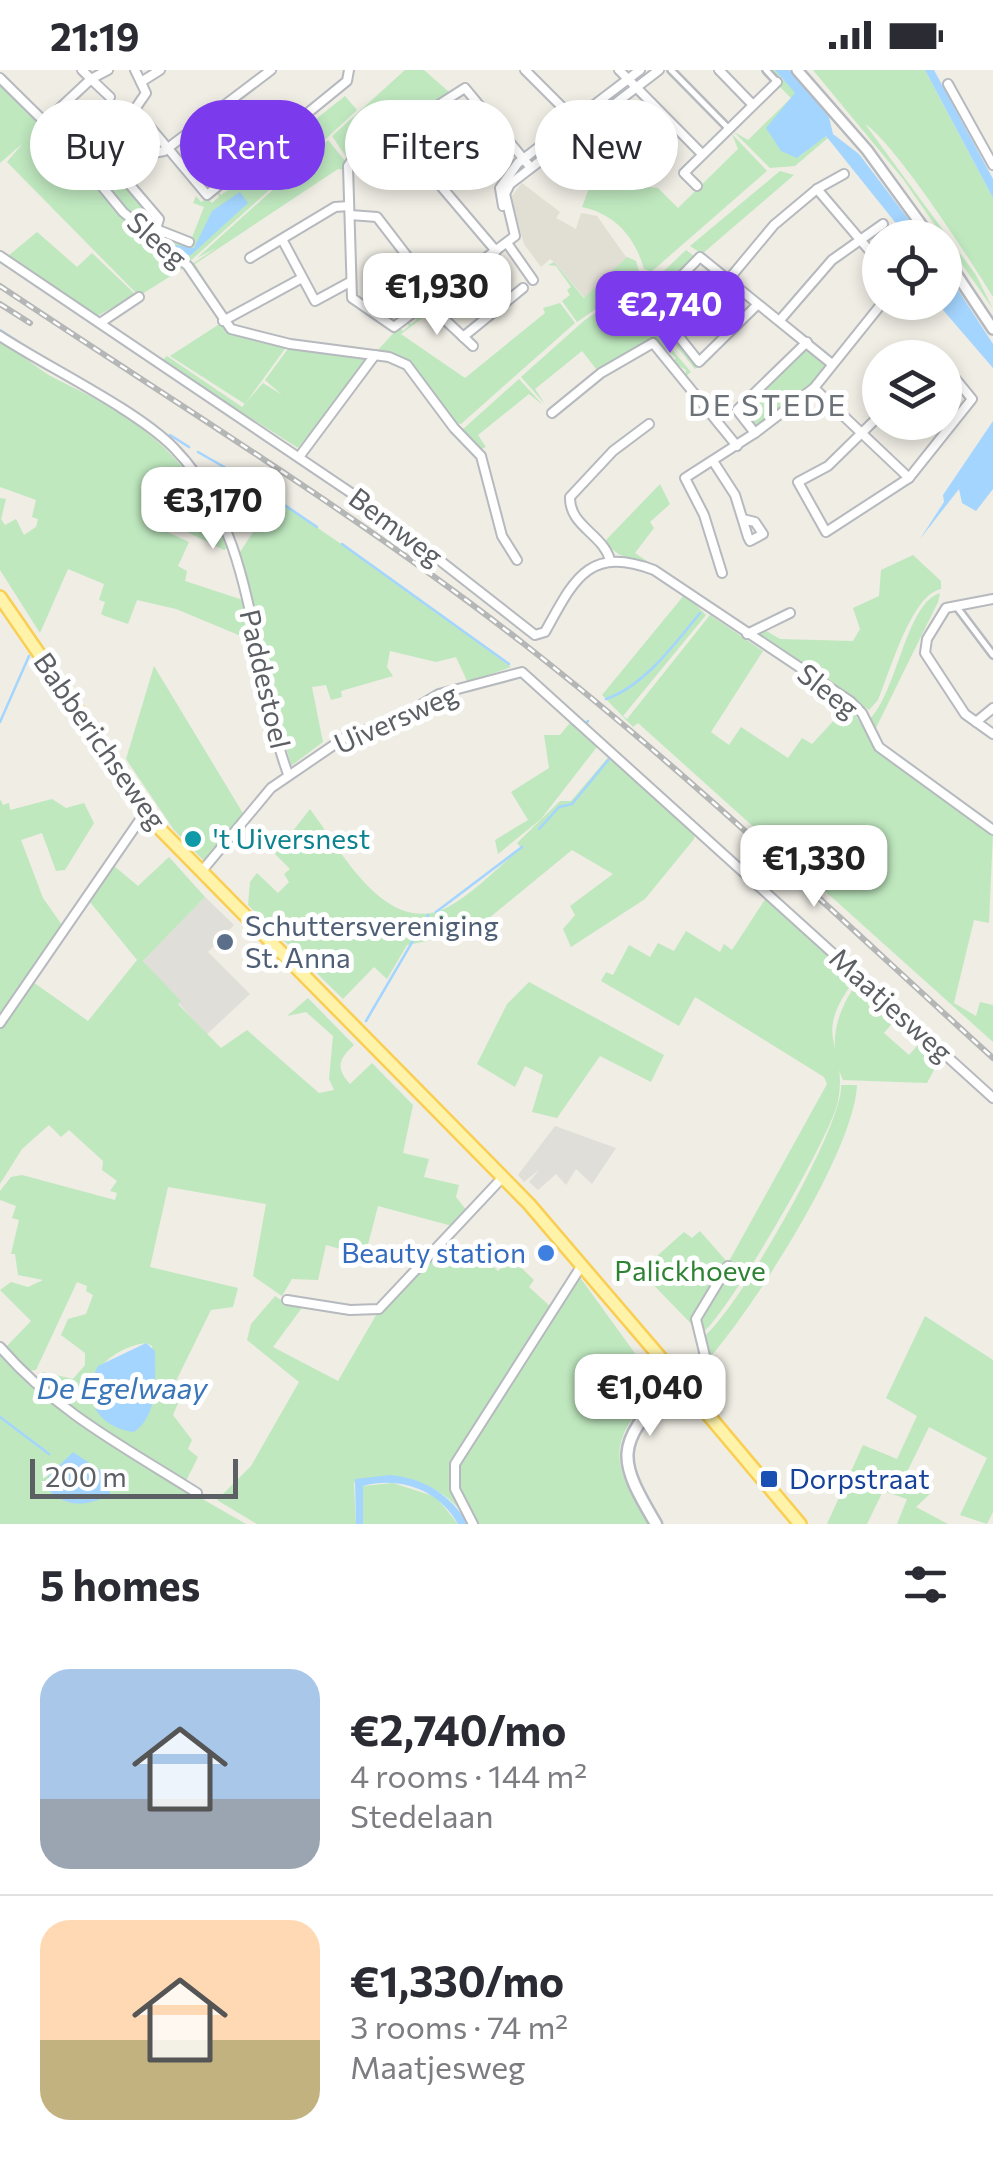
<!DOCTYPE html>
<html lang="en">
<head>
<meta charset="utf-8">
<style>
  :root { --surface:#fff; --page:#f7f7f7; --text:#2b2b33; --muted:#7c7c81; --line:#e1e1e2; --accent:#7c3aed }
  body { margin:0; font-family:Commissioner,sans-serif; background:var(--page); color:var(--text); height:100vh; display:flex; flex-direction:column; font-size:38px; white-space:nowrap }
  * { box-sizing:border-box; margin:0 }
  p { font-size:32px; color:var(--muted) }
  .icon { flex:none; width:55px; height:55px; fill:none; stroke:currentColor; stroke-width:2; stroke-linecap:round; stroke-linejoin:round }
  .map { position:relative; height:1454px; overflow:hidden }
  .sheet { display:flex; flex-direction:column; background:var(--surface); flex:1 }
  .sheet>* { flex:none }
  .hud { position:absolute; left:30px; top:30px; width:935px; height:90px; display:flex; gap:20px }
  .tools { position:absolute; left:862px; top:150px; display:grid; gap:20px }
  .tools a { display:grid; place-items:center; width:100px; height:100px; border-radius:50%; background:var(--surface); box-shadow:0 5px 15px #0003; font-size:50px }
  .scale { position:absolute; left:30px; bottom:25px; width:208px; box-sizing:border-box; padding-left:10px; border:5px solid #5c6065; border-top:0; font-size:28px; line-height:35px; white-space:nowrap; color:#5c6065; -webkit-text-stroke:8px #fff; paint-order:stroke }
  .price { position:absolute; translate:-50% -85px; padding:0 22px; border-radius:20px; background:#fff; color:#222; font-size:32px; line-height:65px; filter:drop-shadow(0 2px 5px #0008) }
  .price::after { content:''; position:absolute; left:50%; top:60px; width:30px; height:22px; margin-left:-15px; background:inherit; clip-path:polygon(0 0,100% 0,50% 100%) }
  .price.on { background:var(--accent); color:#fff }
  ul { padding:0; list-style:none }
  li { display:flex; align-items:center; gap:30px; height:250px; padding:0 40px }
  li+li { border-top:2px solid var(--line) }
  li span { display:grid; place-items:center; flex:none; width:280px; height:200px; border-radius:30px; color:#555 }
  li>.icon { margin-inline-start:auto }
  span .icon { width:120px; height:120px; fill:#fffc; stroke-width:1 }
  li b { font-size:42px }
  h2 { display:flex; justify-content:space-between; align-items:center; height:120px; padding:0 40px; font-size:42px }
  .chip { padding:0 35px; border-radius:45px; background:var(--surface); box-shadow:0 5px 15px #0003; font-size:35px; line-height:90px }
  .chip.on { background:var(--accent); color:#fff }
  .status { display:flex; justify-content:space-between; align-items:center; height:70px; padding:0 50px; background:var(--surface); direction:ltr }
  .status svg { height:28px; fill:currentColor }
  .map>svg:first-child { display:block }
</style>
</head>
<body>
<div class="status"><b>21:19</b><svg viewBox="0 0 49 12"><path d="M0 12V9h3v3zM5 12V6h3v6zM10 12V3h3v9zM15 12V0h3v12zM26 1h20v11H26zM47 4h2v5h-2z"/></svg></div>
<div class="map">
<svg width="993" height="1454" viewBox="0 0 993 1454">
  <rect width="100%" height="100%" fill="#efede4"/>
  <g fill="#e0ded8">
    <path d="M205 827 234 855 208 882 250 924 206 965 143 891Z"/>
    <path d="M555 1056 616 1078 592 1114 576 1099 566 1115 556 1104 538 1120 529 1112 540 1099 524 1112 518 1105Z"/>
  </g>
  <path fill="#e1dfd4" d="M522 113 560 142 556 148 576 159 581 143 597 146 626 187 636 191 593 237 554 192 550 189 541 197 524 174 511 127Z"/>
  <g fill="#bfe8bf" fill-rule="evenodd">
    <path d="M405 0H424L449 22 347 88 332 66Z"/>
    <path d="M768 0H775L797 25 799 87 824 66 829 67 795 96 770 98 734 62 748 70 791 28 780 17 783 9Z"/>
    <path d="M813 0H925L993 128V227C971 191 895 73 865 54L976 205 993 239 903 109Z"/>
    <path d="M0 10 60 69 131 154 185 197 139 226 7 92 23 73 0 93Z"/>
    <path d="M345 26 357 40 315 79 301 61Z"/>
    <path d="M126 41 135 52 140 49 137 55 145 64 151 62 147 67 155 76 160 73 161 76 155 80 141 63 138 65 120 53 97 84 122 103 119 110 156 149 153 162 189 175 204 137 193 133 196 126 201 132 207 128 212 133 219 127 217 120 221 125 231 118 228 111 233 116 242 109 240 102 244 107 253 99 262 107 255 97 265 90 261 84 267 88 276 80 274 74 278 79 288 71 285 65 290 70 300 63 314 80 188 193 131 147 74 78 79 71 87 79Z"/>
    <path d="M732 64 767 101 651 202 644 199C635 167 615 144 582 137L592 110 610 92 628 115 658 118 678 138 738 79Z"/>
    <path d="M328 70 345 91V100L338 99 195 194 227 246H222L191 195 216 178 197 188Z"/>
    <path d="M780 101 794 105 702 184 690 176Z"/>
    <path d="M37 162 77 197 92 183 136 225 97 246 8 186Z"/>
    <path d="M686 180 695 187 658 224C649 250 682 278 698 297L695 299 659 255 648 216Z"/>
    <path d="M627 187 636 191 641 208 577 252 562 231 570 225 567 220 571 217 556 196 548 195 554 192 584 228Z"/>
    <path d="M641 214 653 257 691 302 685 307 686 300 673 292 676 288 653 268 597 300 582 281 535 319 545 334 521 307 586 249Z"/>
    <path d="M560 233 575 253 461 354 455 353 417 304 378 280 399 257 403 261 409 256 406 252 411 254 417 250 414 246 420 248 428 238 432 241 401 264 465 308 545 243 543 238Z"/>
    <path d="M221 253 287 276 245 334 170 286Z"/>
    <path d="M0 270C18 281 38 300 56 309 140 349 191 385 229 477L224 480 154 446 157 435 148 453 189 472 178 496 187 501 185 511 243 530 253 571 176 539 137 530 128 554 105 546 101 544 105 532 99 530 104 514 68 499 40 563 0 500V428L6 429 1 449 5 455 16 449 24 465 36 457 38 449 32 447 36 430 0 417Z"/>
    <path d="M290 276 369 289 298 378 161 291 167 286 242 337 263 313 282 325 265 310Z"/>
    <path d="M804 279 826 293V299L808 319 755 358 743 338Z"/>
    <path d="M519 309 543 335 529 324 478 365 486 377 479 380 462 360Z"/>
    <path d="M660 414 670 434 650 452 654 458 635 483 653 495 620 485 605 474 607 469Z"/>
    <path d="M275 429 387 505 511 597 468 613 456 587 436 592 390 581 387 597 393 606 341 621 342 627 331 630 326 615 312 617 323 672 291 696 238 485Z"/>
    <path d="M913 485 941 511V519C911 525 890 602 878 630L869 640 756 567 763 559 780 569 853 571 860 559 853 538 879 526 881 500Z"/>
    <path d="M940 523 938 532 873 664 868 651C898 623 905 534 940 523Z"/>
    <path d="M685 524 706 545 623 646 627 649 710 545 763 581 711 662 729 675 741 657 788 688 802 668 812 674 849 634 874 676 993 762 989 853 974 850 954 933 976 946 980 932 993 935V972L638 653 633 657 602 625Z"/>
    <path d="M154 596 244 745 206 793 174 760 126 689Z"/>
    <path d="M573 649 600 673 541 749 498 784 495 770 528 750 511 722 549 698 544 665H560Z"/>
    <path d="M611 684 695 761 694 769 645 829 571 877 563 859 575 845 570 836 613 804 572 780 472 862 407 875 387 909 374 897 343 929 248 835 250 812 257 803 278 823 289 812 284 804 290 799 275 784 310 739C341 780 386 869 448 837 474 823 498 797 521 778L517 773 560 731H571Z"/>
    <path d="M0 729 3 735 9 733 10 740 52 729 66 738 84 733 94 753 65 800 56 801 42 763 21 770 43 828 64 858 0 947Z"/>
    <path d="M169 787 205 827 143 891 181 931 178 934 221 978 247 960 319 1023 334 1020 329 1009 333 966 306 942 287 946 308 928 354 975C339 989 335 997 350 1014L372 993 413 1035 403 1083 429 1089 424 1107 459 1115 456 1127 467 1141 452 1156 378 1136 365 1186 326 1175 318 1210 292 1209 282 1226 253 1206 266 1134 168 1117 150 1197 238 1218 233 1237 211 1240 173 1317 181 1326 173 1345 192 1370 188 1379 198 1387 186 1411 104 1364 38 1312 43 1302 73 1309 85 1295V1283L61 1265 68 1249 86 1244 93 1225 86 1221 87 1216 77 1212 36 1300 25 1301 5 1278 31 1251 0 1220 11 1212 28 1217 43 1210 18 1205 15 1184H11L19 1150 12 1148 16 1136 0 1130V1121L11 1107 22 1105 115 1130 117 1123 110 1121 117 1111 102 1100 103 1091 69 1060 61 1067 49 1055 22 1079 0 1114V957L33 912 88 951 137 890 90 832 114 796 138 816ZM146 1273 152 1276 155 1308 146 1347 107 1351 88 1319C95 1294 121 1276 146 1273Z"/>
    <path d="M768 825 857 907C808 970 849 972 838 1031 832 1065 727 1246 701 1264L640 1201 684 1162 692 1168 700 1161 728 1193 827 1014 824 1007 695 927 679 956 601 911 606 902 613 905 629 875 650 887 658 873 674 881 686 861 720 882 724 874 732 880Z"/>
    <path d="M860 909 899 945 884 963 909 985 924 968 942 985 927 1013 843 1010C826 973 837 939 860 909Z"/>
    <path d="M529 912 664 985 651 1012 600 986 557 1048 532 1042 543 1005 525 996 515 1017 477 994 507 934Z"/>
    <path d="M841 1015H857C854 1083 751 1242 705 1293L702 1268C737 1243 845 1052 841 1015Z"/>
    <path d="M448 1166 473 1197 489 1192 498 1201 511 1188 534 1210 529 1217 551 1237 455 1389 453 1421 459 1439C430 1406 394 1409 354 1413L356 1454H257L217 1430 251 1396 299 1312 247 1270 251 1254 275 1226 285 1233 304 1235 273 1277 338 1311 379 1240Z"/>
    <path d="M579 1206 655 1311 656 1319C606 1373 611 1394 649 1454H475L460 1421 457 1400Z"/>
    <path d="M925 1246 993 1290V1442L987 1454 960 1445 987 1388 929 1357 906 1404 934 1420 916 1437 948 1454H897L907 1429 883 1421 867 1454H827L863 1375 897 1389 917 1346 886 1328Z"/>
    <path d="M0 1280C68 1357 158 1403 246 1454H0Z"/>
    <path d="M393 1413 436 1427 458 1454H363V1416Z"/>
  </g>
  <g fill="#a4d5ff">
    <path d="M775 0H789L829 47 833 64 859 84 922 167H907L826 66 797 88 781 81 766 58 795 23Z"/>
    <path d="M925 0H934L993 109V128Z"/>
    <path d="M240 122 248 133 191 185 184 186 170 174 194 178 212 141Z"/>
    <path d="M945 200 993 274V298L937 233 945 232Z"/>
    <path d="M993 351V419L976 441 962 433 959 419 920 469 944 432 943 425Z"/>
    <path d="M146 1273 155 1281C155 1307 159 1345 134 1362 98 1358 80 1327 98 1296Z"/>
    <path d="M73 1382 110 1407V1425C85 1437 67 1438 46 1418L48 1407Z"/>
    <path d="M390 1405C424 1408 451 1425 468 1454H458C439 1420 400 1406 363 1416V1454H356L355 1409Z"/>
  </g>
  <g fill="none" stroke-linecap="round" stroke-linejoin="round">
    <g stroke="#a4d5ff" stroke-width="2.5">
      <path d="M0 260 45 289"/>
      <path d="M170 365 189 377"/>
      <path d="M198 382 238 405"/>
      <path d="M255 415 317 457"/>
      <path d="M342 474 509 594"/>
      <path d="M606 629C644 616 675 574 700 543"/>
      <path d="M0 652 29 586"/>
      <path d="M587 652 588 651"/>
      <path d="M539 759 559 737 572 734 609 689"/>
      <path d="M436 842 522 777"/>
      <path d="M366 951 428 845"/>
      <path d="M0 1347 49 1384"/>
    </g>
    <g stroke="#b6b9be" stroke-width="10">
      <g id="pedestrian">
        <path d="M671 0 728 58"/>
        <path d="M766 0 777 12"/>
        <path d="M956 536 993 585"/>
      </g>
    </g>
    <g stroke="#b6b9be" stroke-width="12">
      <g id="minor">
        <path d="M108 0 91 9 110 27"/>
        <path d="M135 0 146 23 135 39 207 125 347 11 349 0"/>
        <path d="M525 0 576 51"/>
        <path d="M619 0 702 84"/>
        <path d="M719 0 753 35"/>
        <path d="M0 8 69 76 123 142 188 196 231 259 290 274 389 287 407 295 454 358 481 386 502 466 517 490"/>
        <path d="M141 12 160 0"/>
        <path d="M948 14 993 95"/>
        <path d="M45 52 91 9 82 0"/>
        <path d="M590 52 617 83"/>
        <path d="M395 62 496 181"/>
        <path d="M101 84 127 104"/>
        <path d="M531 98 465 18 352 90 348 96 352 228 394 257 515 166 505 124 510 114 659 0"/>
        <path d="M697 116 684 103 777 12"/>
        <path d="M817 119 844 104"/>
        <path d="M503 136 500 118 518 93 640 0"/>
        <path d="M350 145 377 147 437 225"/>
        <path d="M283 171 315 231 350 212"/>
        <path d="M189 172 156 159 159 149 124 108 148 84 164 81 271 0"/>
        <path d="M507 173 533 210"/>
        <path d="M0 186 369 435 535 565 545 562C574 510 588 475 654 500L850 631 862 643 879 677 993 760"/>
        <path d="M250 188 335 137 349 136"/>
        <path d="M729 209 774 155 817 119 880 193"/>
        <path d="M427 233 473 276"/>
        <path d="M758 234 699 292 669 254 658 230 700 187 832 294"/>
        <path d="M780 250 832 190 883 154"/>
        <path d="M223 251 302 208"/>
        <path d="M100 253 139 227"/>
        <path d="M0 266C49 298 135 339 173 377 259 464 249 598 288 704"/>
        <path d="M463 267 523 218"/>
        <path d="M807 272 737 340 755 363 814 318 883 232"/>
        <path d="M925 288 933 282 938 288"/>
        <path d="M814 318 909 408"/>
        <path d="M552 343 601 303 653 273 737 376"/>
        <path d="M880 345 828 396 798 412 826 462 909 408 972 329 945 296"/>
        <path d="M299 387 375 285"/>
        <path d="M713 391 735 425 748 467 750 471 763 464 755 452 743 449"/>
        <path d="M610 490C603 464 569 456 570 427L613 381 649 354"/>
        <path d="M722 503 704 445 685 408 755 363"/>
        <path d="M993 529 946 538 927 569 925 583 965 644 993 664"/>
        <path d="M747 564 790 543"/>
        <path d="M976 652 993 638"/>
        <path d="M201 802 271 718 347 666 394 651 439 624 522 602 993 1028"/>
        <path d="M0 953 146 741"/>
        <path d="M287 1230 350 1240 379 1239 503 1107"/>
        <path d="M0 1277C56 1342 126 1378 197 1423"/>
        <path d="M692 1303 705 1286 696 1249 728 1196"/>
        <path d="M473 1454 455 1419V1394L582 1195"/>
      </g>
    </g>
    <g stroke="#b6b9be" stroke-width="14">
      <g id="tertiary">
        <path d="M797 0 867 80 931 168"/>
        <path d="M945 187 993 259"/>
      </g>
    </g>
    <g stroke="#b7bac1" stroke-width="15">
      <path id="secondary" d="M656 1454C618 1390 614 1375 668 1320"/>
    </g>
    <g stroke="#f9ce52" stroke-width="16">
      <g id="primary">
        <path d="M0 527 159 758 529 1134 671 1300"/>
        <path d="M671 1300 665 1310 668 1320 678 1326 689 1322"/>
        <path d="M671 1300 682 1297 692 1303 694 1313 689 1322"/>
        <path d="M689 1322 800 1454"/>
      </g>
    </g>
    <use href="#pedestrian" stroke="#fff" stroke-width="5"/>
    <use href="#minor" stroke="#fff" stroke-width="8"/>
    <use href="#tertiary" stroke="#fff" stroke-width="9"/>
    <use href="#secondary" stroke="#fff" stroke-width="10"/>
    <use href="#primary" stroke="#fff3a9" stroke-width="11"/>
    <g stroke="#b5b6b6" stroke-width="6">
      <g id="rail">
        <path d="M0 216C175 333 357 444 524 574 688 702 839 848 993 988"/>
        <path d="M0 234 30 253"/>
      </g>
    </g>
    <use href="#rail" stroke="#fff" stroke-width="2.5" stroke-dasharray="8" stroke-linecap="butt"/>
  </g>
  <circle fill="#0f9aa8" stroke="#fff" stroke-width="4" cx="193" cy="769" r="10"/>
  <circle fill="#5c6f8a" stroke="#fff" stroke-width="4" cx="225" cy="872" r="10"/>
  <circle fill="#3f7fe0" stroke="#fff" stroke-width="4" cx="546" cy="1183" r="10"/>
  <rect fill="#1a4fb4" stroke="#fff" stroke-width="4" x="759" y="1399" width="20" height="20" rx="5"/>
  <g text-anchor="middle" stroke-width="10" stroke-linejoin="round" paint-order="stroke">
    <g font-size="28" fill="#5c6065" stroke="#fff">
      <text transform="translate(157 170) rotate(41)" y="10">Sleeg</text>
      <text transform="translate(396 457) rotate(37)" y="10">Bemweg</text>
      <text transform="translate(265 609) rotate(77)" y="10">Paddestoel</text>
      <text transform="translate(828 621) rotate(38)" y="10">Sleeg</text>
      <text transform="translate(396 649) rotate(-24)" y="10">Uiversweg</text>
      <text transform="translate(100 671) rotate(55)" y="10">Babberichseweg</text>
      <text transform="translate(891 935) rotate(42)" y="10">Maatjesweg</text>
    </g>
    <g font-size="28" fill="#0d838f" stroke="#fff" text-anchor="start">
      <text x="213" y="779">'t Uiversnest</text>
    </g>
    <g font-size="28" fill="#4e5e75" stroke="#fff" text-anchor="start">
      <text x="245" y="866">Schuttersvereniging<tspan x="245" dy="32">St. Anna</tspan></text>
    </g>
    <g font-size="28" fill="#366cbe" stroke="#fff" text-anchor="end">
      <text x="526" y="1193">Beauty station</text>
    </g>
    <g font-size="28" fill="#2f8234" stroke="#fff">
      <text x="690" y="1211">Palickhoeve</text>
    </g>
    <g font-size="28" fill="#164399" stroke="#fff" text-anchor="start">
      <text x="789" y="1419">Dorpstraat</text>
    </g>
    <g font-size="30" letter-spacing="2.5" fill="#6c7277" stroke="#fff">
      <text x="768" y="346">DE STEDE</text>
    </g>
    <g font-size="30" font-style="italic" fill="#3a75b8" stroke="#fff">
      <text x="122" y="1329">De Egelwaay</text>
    </g>
  </g>
</svg>
<div class="tools">
<a><svg class="icon" aria-label="locate" viewBox="0 0 24 24"><circle cx="12" cy="12" r="6"/><path d="M12 2v4M12 18v4M2 12h4M18 12h4"/></svg></a>
<a><svg class="icon" aria-label="layers" viewBox="0 0 24 24"><path d="M12 4l9 5-9 5-9-5zM3 14l9 5 9-5"/></svg></a>
</div>
<div class="scale">200 m</div>
<b class="price" style="left:437px;top:268px">€1,930</b>
<b class="price on" style="left:670px;top:286px">€2,740</b>
<b class="price" style="left:213px;top:482px">€3,170</b>
<b class="price" style="left:814px;top:840px">€1,330</b>
<b class="price" style="left:650px;top:1369px">€1,040</b>
<div class="hud">
<a class="chip">Buy</a>
<a class="chip on">Rent</a>
<a class="chip">Filters</a>
<a class="chip">New</a>
</div>
</div>
<section class="sheet">
<h2>5 homes<svg class="icon" aria-label="filters" viewBox="0 0 24 24"><path d="M4 7h16M4 17h16"/><circle cx="9" cy="7" r="2"/><circle cx="15" cy="17" r="2"/></svg></h2>
<ul>
<li><span style="background:linear-gradient(#a9c7e8 65%,#9aa5b1 0)"><svg class="icon" aria-label="home" viewBox="0 0 24 24"><path d="M3 11l9-7 9 7M6 9v11h12V9"/></svg></span><div><b>€2,740/mo</b><p>4 rooms · 144 m²</p><p>Stedelaan</p></div></li>
<li><span style="background:linear-gradient(#ffd9b3 60%,#c2b280 0)"><svg class="icon" aria-label="home" viewBox="0 0 24 24"><path d="M3 11l9-7 9 7M6 9v11h12V9"/></svg></span><div><b>€1,330/mo</b><p>3 rooms · 74 m²</p><p>Maatjesweg</p></div></li>
</ul>
</section>
</body>
</html>
